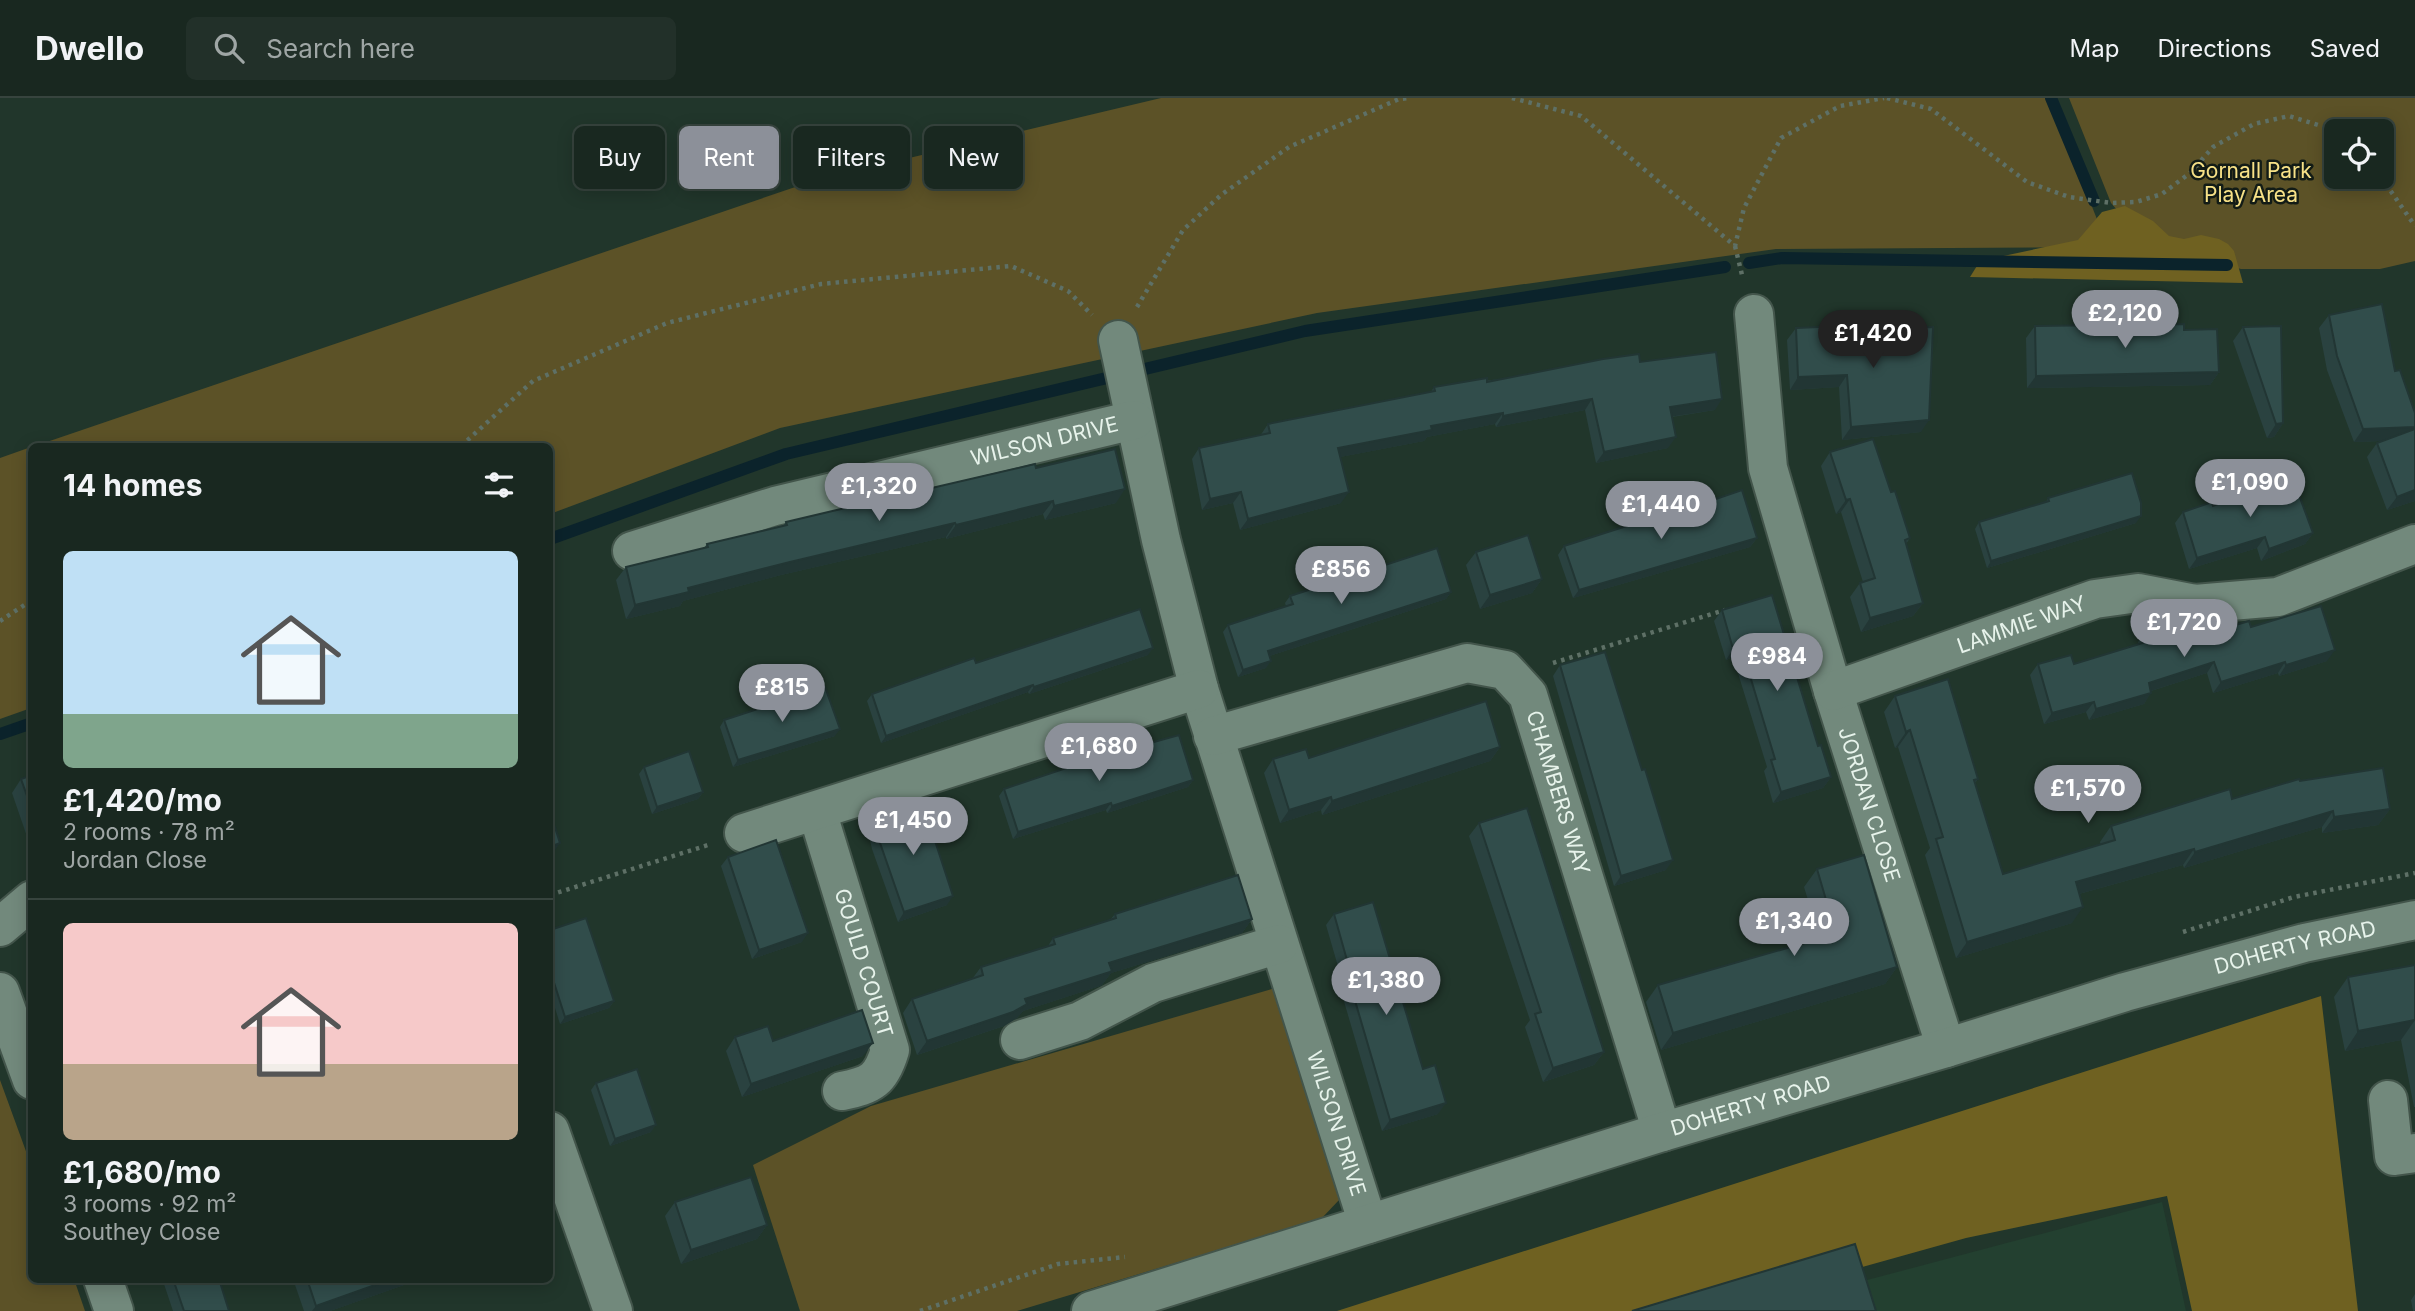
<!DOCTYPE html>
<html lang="en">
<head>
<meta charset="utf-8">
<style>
  :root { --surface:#192820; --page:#223029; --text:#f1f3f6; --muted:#9fa6a5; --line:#37443e; --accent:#8c9099 }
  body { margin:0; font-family:Inter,sans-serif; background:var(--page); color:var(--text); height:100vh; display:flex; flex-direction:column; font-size:26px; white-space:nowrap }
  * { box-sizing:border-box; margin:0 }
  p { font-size:23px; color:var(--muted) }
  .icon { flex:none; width:38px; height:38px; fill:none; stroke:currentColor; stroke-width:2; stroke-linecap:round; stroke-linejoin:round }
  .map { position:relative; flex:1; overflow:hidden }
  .panel { position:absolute; left:28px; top:345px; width:525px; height:840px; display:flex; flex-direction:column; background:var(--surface); border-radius:10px; box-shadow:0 4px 18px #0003,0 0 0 2px var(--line) }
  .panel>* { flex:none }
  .top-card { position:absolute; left:574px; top:28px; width:665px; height:63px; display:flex; gap:14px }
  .buttons { position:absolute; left:2324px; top:21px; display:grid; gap:14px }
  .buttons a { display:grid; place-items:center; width:70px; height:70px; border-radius:10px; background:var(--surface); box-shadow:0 4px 18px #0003,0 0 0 2px var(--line); font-size:35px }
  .price { position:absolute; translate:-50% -60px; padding:0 16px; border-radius:24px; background:var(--accent); color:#fff; font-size:23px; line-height:46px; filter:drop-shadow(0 2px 4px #0008) }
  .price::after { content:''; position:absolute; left:50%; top:42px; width:21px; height:16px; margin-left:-10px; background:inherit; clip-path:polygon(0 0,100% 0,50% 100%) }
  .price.selected { background:#222; color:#fff }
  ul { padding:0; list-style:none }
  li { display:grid; align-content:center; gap:14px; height:371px; padding:0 35px }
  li+li { border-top:2px solid var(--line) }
  li span { display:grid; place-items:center; height:217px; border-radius:10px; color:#555 }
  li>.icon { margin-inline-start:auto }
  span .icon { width:126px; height:126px; fill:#fffc; stroke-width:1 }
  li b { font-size:30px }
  h2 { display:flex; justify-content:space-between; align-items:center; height:84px; padding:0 35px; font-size:30px }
  .tag { padding:0 24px; border-radius:10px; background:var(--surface); box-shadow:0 4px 18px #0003,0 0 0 2px var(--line); font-size:24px; line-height:63px }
  .tag.selected { background:var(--accent); color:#fff }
  header { display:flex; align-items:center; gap:42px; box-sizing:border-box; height:98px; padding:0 35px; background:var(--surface); border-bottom:2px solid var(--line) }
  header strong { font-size:33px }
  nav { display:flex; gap:38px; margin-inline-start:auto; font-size:24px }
  .search { width:490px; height:63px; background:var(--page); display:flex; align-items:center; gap:18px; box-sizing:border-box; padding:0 24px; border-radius:10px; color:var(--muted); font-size:26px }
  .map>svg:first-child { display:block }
</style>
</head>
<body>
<header>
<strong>Dwello</strong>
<div class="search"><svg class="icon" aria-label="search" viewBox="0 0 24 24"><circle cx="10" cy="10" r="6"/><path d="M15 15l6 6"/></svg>Search here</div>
<nav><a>Map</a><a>Directions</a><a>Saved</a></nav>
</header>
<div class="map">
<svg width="2415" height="1213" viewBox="0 0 2415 1213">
  <rect width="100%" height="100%" fill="#21362b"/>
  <path fill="#234030" d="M2162 1104 2186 1213H1750Z"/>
  <g fill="#5c5227" fill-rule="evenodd">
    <path d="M1161 0H2049L2108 149 1776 151 1317 215 780 330 550 416V348H35L813 83Z"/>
    <path d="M2069 0H2415V163L2380 171H2241L2170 153 2126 122 2111 105ZM2336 33H2382V79H2336Z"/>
    <path d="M31 349V610L0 621V360Z"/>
    <path d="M1275 890 1340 1101 1321 1121 1017 1213H800L753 1067 871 1008Z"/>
    <path d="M0 982 31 1067 32 1181H74L85 1213H0Z"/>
  </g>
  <g fill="#6f6121">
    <path d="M2125 108 2153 123 2169 138 2184 141 2201 137 2219 141 2228 146 2234 153 2243 185 1970 179 1980 163 2078 142 2102 114Z"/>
    <path d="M2321 898 2358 1213H2192L2167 1098 1966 1140 1705 1213H1337Z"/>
  </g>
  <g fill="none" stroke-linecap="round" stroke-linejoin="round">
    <g stroke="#0b232b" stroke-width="12">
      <path d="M2051 0 2094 103"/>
      <path d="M1749 165 1782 160 2227 167"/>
      <path d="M550 441 786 356 1305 233 1725 169"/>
      <path d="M0 636 32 625"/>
    </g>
    <g stroke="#43554b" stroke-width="42">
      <g id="minor">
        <path id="s1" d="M1754 216 1768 370 1833 593 1946 950"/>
        <path id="s2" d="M1118 242 1161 442 1199 591 1368 1126"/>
        <path id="s3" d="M632 453 775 408 1134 322"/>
        <path id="s4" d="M1833 593 2095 501 2138 495 2195 506 2278 499 2415 446"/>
        <path id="s5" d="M1213 638 1467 565 1505 572 1528 597 1662 1034"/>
        <path id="s6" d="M817 713 890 952C881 982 872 987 842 993"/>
        <path d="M744 735 1199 591"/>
        <path d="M0 829 32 802"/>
        <path d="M0 894 32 982"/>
        <path d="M1020 942 1080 923 1153 885 1279 846"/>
        <path d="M2388 1002 2394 1058 2415 1055"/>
        <path d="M550 1033 613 1213"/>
        <path d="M103 1181 114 1213"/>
        <path id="s7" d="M1091 1213 1662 1034 1946 950 2125 894 2304 845 2415 822"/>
      </g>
    </g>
    <g stroke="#5e7066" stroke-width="4.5" stroke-dasharray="3.5 5" stroke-linecap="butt">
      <path d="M1512 0 1581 18 1735 148 1744 110 1781 40 1840 8 1884 0"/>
      <path d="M1887 0 1931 11 2027 84 2069 99 2111 105 2136 104 2162 96 2190 75 2213 49 2254 26 2289 18 2331 31 2336 36"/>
      <path d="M2381 79 2415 128"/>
      <path d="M1735 148 1743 181"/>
      <path d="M1137 209 1183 132 1221 97 1289 49 1399 1 1410 0"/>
      <path d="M461 348 533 283 667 225 821 186 1011 168 1068 193 1092 217"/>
      <path d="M0 523 32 502"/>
      <path d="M1553 565 1725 512"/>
      <path d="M550 797 708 747"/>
      <path d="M2183 834 2294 799 2415 775"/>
      <path d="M920 1213 1058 1166 1125 1159"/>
    </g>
    <use href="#minor" stroke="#72897c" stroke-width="38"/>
  </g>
  <g fill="#2a4240">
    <path d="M2329 217 2415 403 2387 412 2367 359 2377 345 2381 343 2354 344 2327 272 2319 230Z"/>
    <path d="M2035 228 2184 232 2219 274 2210 287 2027 290 2026 240Z"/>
    <path d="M2243 229 2283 325 2274 339 2267 340 2233 243Z"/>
    <path d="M1796 230 1841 232 1921 334 1842 342 1839 289 1790 292 1787 242Z"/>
    <path d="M1640 264 1715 312 1672 319 1668 350 1596 365 1585 312 1496 329 1495 326 1427 339 1424 343 1340 359 1341 405 1240 432 1233 405 1202 412 1192 361 1199 350 1260 338 1268 326 1431 294 1434 289Z"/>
    <path d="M1830 354 1891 394 1910 440 1906 446 1923 505 1913 518 1861 534 1850 499 1860 485 1863 484 1841 414 1836 416 1821 368Z"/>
    <path d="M1036 370 1116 405 1045 422 1043 416 946 441V439L781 477 683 503 680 508 626 521 616 482 626 469 704 450 707 446 783 428 786 424Z"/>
    <path d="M2048 400 2136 425 1987 470 1975 431 1979 424 2046 404Z"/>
    <path d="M2213 408 2313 435 2305 446 2261 463 2257 450 2189 471 2175 425 2183 414Z"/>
    <path d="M1672 416 1757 440 1750 449 1573 500 1558 457 1564 448 1635 425 1638 421Z"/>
    <path d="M1476 454 1542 481 1532 495 1480 511 1466 467Z"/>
    <path d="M1451 494 1446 501 1269 558 1266 570 1238 579 1223 534 1228 527 1286 508 1285 505 1290 498Z"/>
    <path d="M1722 512 1818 648 1831 679 1823 690 1773 705 1764 673 1767 669 1733 559 1726 562 1714 523Z"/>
    <path d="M2251 529 2327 563 2279 578 2278 575 2213 595 2207 575 2151 593 2144 606 2089 622 2086 614 2044 626 2030 577 2038 566H2074L2139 546 2138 544 2146 533 2182 543Z"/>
    <path d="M1148 557 1029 596 1028 594 881 645 867 603 872 596 976 565Z"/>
    <path d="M1560 567 1666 772 1614 788 1553 578Z"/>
    <path d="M1895 598 1978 681 1975 685 2003 776 2101 747 2100 744 2111 728 2232 701 2300 683 2390 711 2378 727 2322 735V729L2184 770 2183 767 2079 796 2072 825 1956 860 1925 757 1930 750 1898 649 1895 650 1884 614Z"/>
    <path d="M724 622 835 638 733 669 720 629Z"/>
    <path d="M1500 649 1490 663 1322 717 1321 712 1280 725 1264 675 1273 661 1309 660Z"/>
    <path d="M644 669 703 694 698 701 652 716 639 676Z"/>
    <path d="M32 677V753L12 695 21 681Z"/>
    <path d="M1193 682 1188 689 1107 715 1106 712 1013 741 999 698 1004 691Z"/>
    <path d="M874 719 947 807 898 824 872 751 867 729Z"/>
    <path d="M1479 725 1604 954 1594 967 1543 984 1525 929 1530 922 1469 738Z"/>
    <path d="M728 759 802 844 752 861 721 768Z"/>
    <path d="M1817 771 1897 869 1885 886 1661 952 1646 904 1658 887 1820 841 1804 789Z"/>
    <path d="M1115 816 1252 821 1242 835 1111 875 1102 887 1100 888 1023 913 1017 920 1004 928 917 957 903 915 912 901 972 881 981 869 1048 848 1053 840 1110 822Z"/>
    <path d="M1334 816 1423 971 1438 1016 1382 1033 1343 900 1346 896 1326 827Z"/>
    <path d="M550 832 614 903 609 910 560 926 550 894Z"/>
    <path d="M2415 867V1009H2414L2401 942 2345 953 2334 899 2348 879Z"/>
    <path d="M735 939 773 943 863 958 742 999 726 953Z"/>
    <path d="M596 985 651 1034 610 1048 591 992Z"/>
    <path d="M675 1104 767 1127 757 1141 681 1166 665 1118Z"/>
    <path d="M164 1181H219L229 1213H173L163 1183Z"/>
    <path d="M293 1181H421L330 1213H304Z"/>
    <path d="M2415 1196V1213H2413L2411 1202Z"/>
  </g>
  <g fill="#223634">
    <path d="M2219 274 2210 287 2027 290 2036 278Z"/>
    <path d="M1847 277 1839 289 1790 292 1798 279Z"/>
    <path d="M1592 301 1585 312 1496 329 1503 318Z"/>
    <path d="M1722 301 1715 312 1662 320 1670 309Z"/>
    <path d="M1503 315 1495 326 1427 339 1424 343 1330 361 1338 350 1431 328Z"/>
    <path d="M1929 322 1921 334 1842 342 1851 329Z"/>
    <path d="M2283 325 2274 339 2267 340 2276 326Z"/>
    <path d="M2415 329V335L2410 342 2354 344 2363 331Z"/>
    <path d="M1676 339 1668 350 1596 365 1604 354Z"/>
    <path d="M1125 391 1116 405 1045 422 1054 408Z"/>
    <path d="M2415 392V403L2387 412 2397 399Z"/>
    <path d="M1241 394 1233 405 1202 412 1210 401Z"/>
    <path d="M1349 394 1341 405 1240 432 1248 421Z"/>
    <path d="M1850 401 1841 414 1836 416 1846 402Z"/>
    <path d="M1053 403 1043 416 946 441 956 427Z"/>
    <path d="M2141 418 2136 425 1987 470 1991 463Z"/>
    <path d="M955 425 946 439 781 477 683 503 680 508 626 521 635 507 688 490 790 464Z"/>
    <path d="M2313 435 2305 446 2261 463 2269 451Z"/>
    <path d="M2265 439 2257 450 2189 471 2197 460Z"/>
    <path d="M1757 440 1750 449 1573 500 1579 492Z"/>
    <path d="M1542 481 1532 495 1480 511 1490 497Z"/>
    <path d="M1451 494 1446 501 1263 560 1268 553Z"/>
    <path d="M1923 505 1913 518 1861 534 1870 520Z"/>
    <path d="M1741 548 1733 559 1726 562 1733 551Z"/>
    <path d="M1153 550 1148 557 1029 596 1034 589Z"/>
    <path d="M2335 552 2327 563 2279 578 2286 567Z"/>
    <path d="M1271 563 1266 570 1238 579 1243 572Z"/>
    <path d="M2214 564 2207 575 2141 596 2149 585Z"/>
    <path d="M2285 564 2278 575 2213 595 2221 584Z"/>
    <path d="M1033 587 1028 594 881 645 886 638Z"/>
    <path d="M2151 595 2144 606 2089 622 2096 611Z"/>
    <path d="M2094 604 2086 614 2044 626 2052 615Z"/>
    <path d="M840 631 835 638 733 669 738 662Z"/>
    <path d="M1910 632 1898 649 1895 650 1906 634Z"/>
    <path d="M1500 649 1490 663 1322 717 1332 703Z"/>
    <path d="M1831 679 1823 690 1773 705 1781 694Z"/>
    <path d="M1193 682 1188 689 1107 715 1112 708Z"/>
    <path d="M703 694 698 701 652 716 657 709Z"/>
    <path d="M1331 699 1321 712 1280 725 1289 712Z"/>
    <path d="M1111 705 1106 712 1013 741 1018 734Z"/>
    <path d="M2390 711 2378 727 2322 735 2334 719Z"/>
    <path d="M2333 713 2322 729 2184 770 2195 754Z"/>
    <path d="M560 745 555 752 550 754V749Z"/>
    <path d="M2194 751 2183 767 2064 800 2076 784Z"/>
    <path d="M1673 762 1666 772 1614 788 1621 778Z"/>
    <path d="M953 798 947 807 898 824 904 814Z"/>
    <path d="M2083 809 2072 825 1956 860 1967 844Z"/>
    <path d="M1252 821 1242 835 1111 875 1102 887 1100 888 1023 913 1017 920 1004 928 917 957 927 943 1109 865Z"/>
    <path d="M808 835 802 844 752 861 759 852Z"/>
    <path d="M1897 869 1885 886 1661 952 1673 935Z"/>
    <path d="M614 903 609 910 560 926 565 919Z"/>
    <path d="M2415 922 2401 942 2345 953 2358 933Z"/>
    <path d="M873 945 863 958 742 999 751 986Z"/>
    <path d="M1604 954 1594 967 1543 984 1553 970Z"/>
    <path d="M1446 1005 1438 1016 1382 1033 1390 1022Z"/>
    <path d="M656 1027 651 1034 610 1048 615 1041Z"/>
    <path d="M767 1127 757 1141 681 1166 691 1152Z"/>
    <path d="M392 1181H421L330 1213H312L316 1208Z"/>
  </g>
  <g fill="#314d4b" stroke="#223634" stroke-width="2">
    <path d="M2382 206 2395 273 2400 272 2415 315V329L2363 331 2337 258 2329 217Z"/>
    <path d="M2184 226V232L2217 231 2219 274 2036 278 2035 228Z"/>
    <path d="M1841 228V232L1933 229 1929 322 1851 329 1847 277 1798 279 1796 230Z"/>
    <path d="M2281 228 2283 325 2276 326 2243 229Z"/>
    <path d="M1716 254 1722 301 1670 309 1676 339 1604 354 1592 301 1503 318V315L1431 328 1432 332 1338 350 1349 394 1248 421 1241 394 1210 401 1199 350 1270 335 1268 326 1435 293 1434 289 1487 280V284L1603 261 1639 256 1640 264Z"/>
    <path d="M2415 331V392L2397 399 2377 345Z"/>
    <path d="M1873 341 1891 394 1895 393 1910 440 1905 442 1923 505 1870 520 1860 485 1875 480 1850 401 1846 402 1830 354Z"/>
    <path d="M1115 351 1125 391 1054 408 1053 403 956 427 955 425 790 464 688 490 689 494 635 507 626 469 708 449 707 446 787 427 786 424 841 411 1035 366 1036 370Z"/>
    <path d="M2132 375 2141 405V418L1991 463 1979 424 2049 403 2048 400Z"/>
    <path d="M2292 378 2313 435 2269 451 2265 439 2197 460 2183 414 2212 404 2213 408Z"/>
    <path d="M1742 392 1757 440 1579 492 1564 448 1639 424 1638 421 1670 411 1672 416Z"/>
    <path d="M1528 437 1542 481 1490 497 1476 454Z"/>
    <path d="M1437 450 1451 494 1268 553 1271 563 1243 572 1228 527 1293 506 1290 498Z"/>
    <path d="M1772 497 1818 648 1821 647 1831 679 1781 694 1771 662 1775 661 1741 548 1733 551 1722 512Z"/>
    <path d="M2321 508 2335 552 2286 567 2285 564 2221 584 2214 564 2149 585 2151 595 2096 611 2094 604 2052 615 2038 566 2071 557 2074 566 2149 543 2146 533 2176 524 2182 543 2249 523 2251 529Z"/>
    <path d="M1140 511 1153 550 1034 589 1033 587 886 638 872 596 974 560 976 565Z"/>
    <path d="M1605 554 1642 672 1645 671 1673 762 1621 778 1560 567Z"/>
    <path d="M1948 581 1978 681 1974 682 2003 776 2115 742 2111 728 2230 691 2232 701 2299 681 2300 683 2383 670 2390 711 2334 719 2333 713 2195 754 2194 751 2076 784 2083 809 1967 844 1936 741 1943 739 1910 632 1906 634 1895 598Z"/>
    <path d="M825 589 840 631 738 662 724 622Z"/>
    <path d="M1486 603 1500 649 1332 703 1331 699 1289 712 1273 661 1306 651 1309 660Z"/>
    <path d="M1179 637 1193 682 1112 708 1111 705 1018 734 1004 691 1096 660Z"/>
    <path d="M689 653 703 694 657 709 644 669Z"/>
    <path d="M32 677V712L21 681Z"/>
    <path d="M922 703 953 798 904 814 879 742 874 719Z"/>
    <path d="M1527 710 1604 954 1553 970 1535 916 1541 914 1479 725Z"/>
    <path d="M550 714 560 745 550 749Z"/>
    <path d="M776 742 808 835 759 852 728 759Z"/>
    <path d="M1864 757 1897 869 1673 935 1658 887 1836 836 1817 771Z"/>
    <path d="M1238 777 1252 821 1109 865 1112 873 1110 874 1025 901 1027 906 1013 914 927 943 912 901 983 877 981 869 1055 846 1053 840 1116 820 1115 816Z"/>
    <path d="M1373 804 1423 971 1435 967 1446 1005 1390 1022 1351 889 1354 887 1334 816Z"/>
    <path d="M586 820 614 903 565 919 550 872V832Z"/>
    <path d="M2415 867V922L2358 933 2348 879Z"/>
    <path d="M862 912 873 945 751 986 735 939 768 928 773 943Z"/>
    <path d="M637 971 656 1027 615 1041 596 985Z"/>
    <path d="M751 1079 767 1127 691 1152 675 1104Z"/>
    <path d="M1855 1146 1876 1213H1632Z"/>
    <path d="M173 1181H219L229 1213H184Z"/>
    <path d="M307 1181H392L316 1208Z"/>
  </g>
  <g text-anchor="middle" stroke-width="5" stroke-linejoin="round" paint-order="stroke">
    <g font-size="21" fill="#f7e187" stroke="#121b16">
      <text x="2251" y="80">Gornall Park<tspan x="2251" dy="24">Play Area</tspan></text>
    </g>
    <g font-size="21" fill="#e7f3eb" stroke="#121b16">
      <text dy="7" stroke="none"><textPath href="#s3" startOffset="427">WILSON DRIVE</textPath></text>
      <text dy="7" stroke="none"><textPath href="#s4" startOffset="200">LAMMIE WAY</textPath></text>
      <text dy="7" stroke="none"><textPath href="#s5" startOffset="439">CHAMBERS WAY</textPath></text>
      <text dy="7" stroke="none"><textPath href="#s1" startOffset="506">JORDAN CLOSE</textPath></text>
      <text dy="7" stroke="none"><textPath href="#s7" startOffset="1258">DOHERTY ROAD</textPath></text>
      <text dy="7" stroke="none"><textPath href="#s6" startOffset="159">GOULD COURT</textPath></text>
      <text dy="7" stroke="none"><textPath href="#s7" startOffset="691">DOHERTY ROAD</textPath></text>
      <text dy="7" stroke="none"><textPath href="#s2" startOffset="814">WILSON DRIVE</textPath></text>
    </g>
  </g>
</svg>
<div class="buttons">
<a><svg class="icon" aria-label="locate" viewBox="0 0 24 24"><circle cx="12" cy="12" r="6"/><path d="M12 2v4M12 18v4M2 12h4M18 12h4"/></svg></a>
</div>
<b class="price" style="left:2125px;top:252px">£2,120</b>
<b class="price selected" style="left:1873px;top:272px">£1,420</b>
<b class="price" style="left:2250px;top:421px">£1,090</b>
<b class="price" style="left:879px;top:425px">£1,320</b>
<b class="price" style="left:1661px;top:443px">£1,440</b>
<b class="price" style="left:1341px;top:508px">£856</b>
<b class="price" style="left:2184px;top:561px">£1,720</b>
<b class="price" style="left:1777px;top:595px">£984</b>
<b class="price" style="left:782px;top:626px">£815</b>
<b class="price" style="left:1099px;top:685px">£1,680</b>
<b class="price" style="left:2088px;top:727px">£1,570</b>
<b class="price" style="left:913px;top:759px">£1,450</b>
<b class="price" style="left:1794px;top:860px">£1,340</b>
<b class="price" style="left:1386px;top:919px">£1,380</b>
<div class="top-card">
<a class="tag">Buy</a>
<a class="tag selected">Rent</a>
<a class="tag">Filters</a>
<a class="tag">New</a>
</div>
<section class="panel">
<h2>14 homes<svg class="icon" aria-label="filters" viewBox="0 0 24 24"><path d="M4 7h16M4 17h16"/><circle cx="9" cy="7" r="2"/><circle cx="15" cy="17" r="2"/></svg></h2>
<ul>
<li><span style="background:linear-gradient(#bfe0f5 75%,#7fa58c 0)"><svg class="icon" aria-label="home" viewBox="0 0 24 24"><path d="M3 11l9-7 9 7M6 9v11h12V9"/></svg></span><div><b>£1,420/mo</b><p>2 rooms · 78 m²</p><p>Jordan Close</p></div></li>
<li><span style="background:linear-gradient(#f6c9c9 65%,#b9a48a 0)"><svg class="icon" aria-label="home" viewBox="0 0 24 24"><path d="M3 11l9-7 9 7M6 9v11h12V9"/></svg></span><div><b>£1,680/mo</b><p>3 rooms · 92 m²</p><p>Southey Close</p></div></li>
</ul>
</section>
</div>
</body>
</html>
